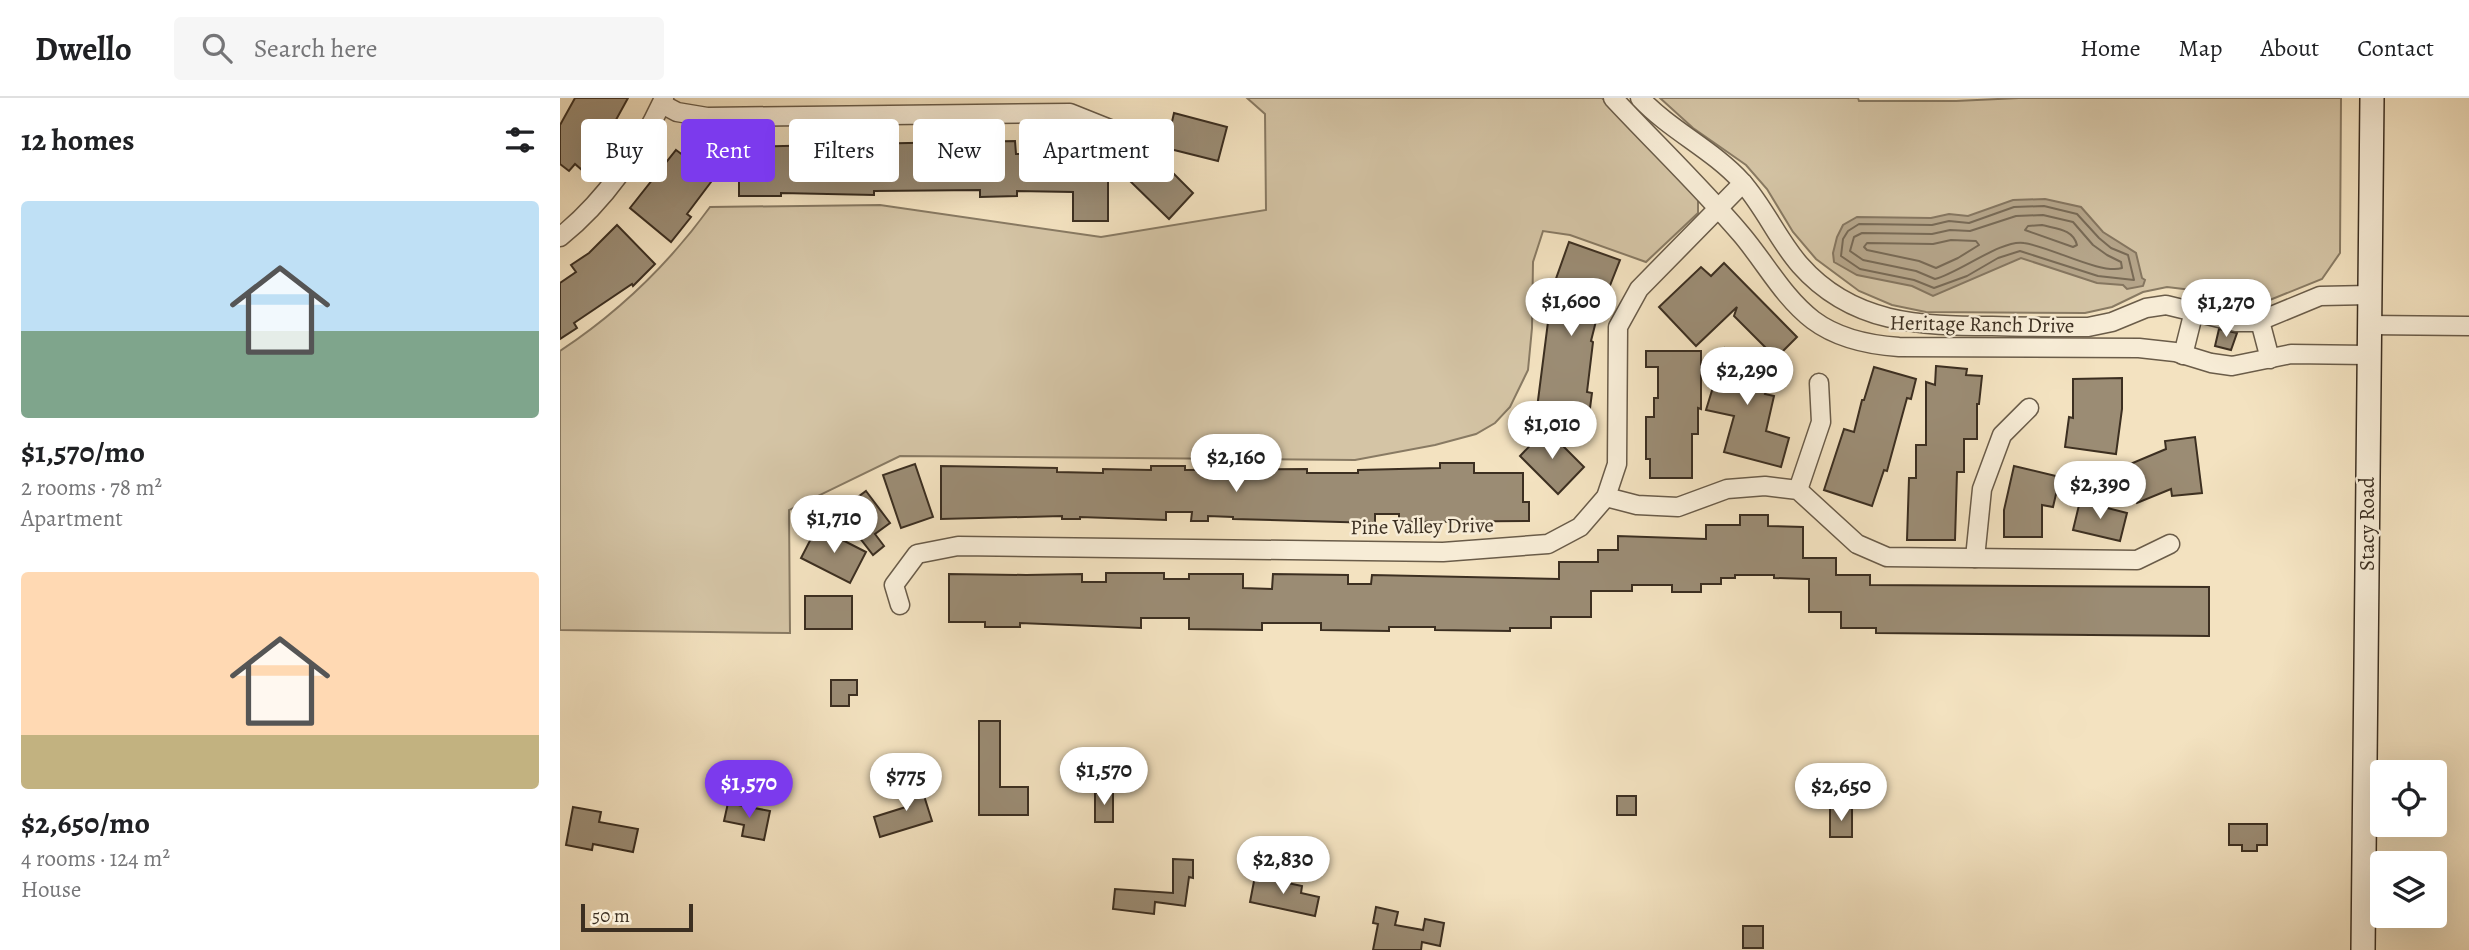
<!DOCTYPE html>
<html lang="en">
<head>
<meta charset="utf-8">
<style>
  :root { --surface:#fff; --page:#f6f6f6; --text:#202124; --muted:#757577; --line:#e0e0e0; --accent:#7c3aed }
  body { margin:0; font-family:Alegreya,serif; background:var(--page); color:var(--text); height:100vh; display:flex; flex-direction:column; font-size:26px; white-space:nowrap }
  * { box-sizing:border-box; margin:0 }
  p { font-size:23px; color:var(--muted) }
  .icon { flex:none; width:38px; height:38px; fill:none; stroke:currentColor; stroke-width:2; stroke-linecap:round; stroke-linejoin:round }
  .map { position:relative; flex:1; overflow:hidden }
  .panel { display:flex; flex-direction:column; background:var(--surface); width:560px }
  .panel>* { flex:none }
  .banner { position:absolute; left:21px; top:21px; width:665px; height:63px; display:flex; gap:14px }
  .tools { position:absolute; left:1810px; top:662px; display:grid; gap:14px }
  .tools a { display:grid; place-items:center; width:77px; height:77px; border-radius:7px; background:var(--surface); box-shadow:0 7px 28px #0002; font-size:35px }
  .scale { position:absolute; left:21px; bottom:18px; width:112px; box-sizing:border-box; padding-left:7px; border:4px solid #3c2f21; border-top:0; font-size:19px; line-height:24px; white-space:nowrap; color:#3c2f21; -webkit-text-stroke:5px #f7ecd6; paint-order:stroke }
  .price { position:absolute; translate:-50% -60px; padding:0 16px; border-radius:24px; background:#fff; color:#222; font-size:23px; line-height:46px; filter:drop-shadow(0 2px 4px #0008) }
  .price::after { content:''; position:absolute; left:50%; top:42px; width:21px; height:16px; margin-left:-10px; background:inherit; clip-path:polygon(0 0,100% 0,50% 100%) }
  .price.on { background:var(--accent); color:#fff }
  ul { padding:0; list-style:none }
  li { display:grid; align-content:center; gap:14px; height:371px; padding:0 21px }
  li span { display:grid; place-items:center; height:217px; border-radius:7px; color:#555 }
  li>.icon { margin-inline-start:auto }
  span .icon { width:126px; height:126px; fill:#fffc; stroke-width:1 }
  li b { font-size:30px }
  h2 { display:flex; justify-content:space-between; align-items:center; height:84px; padding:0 21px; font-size:30px }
  .chip { padding:0 24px; border-radius:7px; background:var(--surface); box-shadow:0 7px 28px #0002; font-size:24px; line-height:63px }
  .chip.on { background:var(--accent); color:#fff }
  header { display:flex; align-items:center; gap:42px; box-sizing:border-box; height:98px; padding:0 35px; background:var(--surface); border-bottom:2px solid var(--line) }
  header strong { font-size:33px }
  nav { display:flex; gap:38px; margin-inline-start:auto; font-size:24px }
  .search { width:490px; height:63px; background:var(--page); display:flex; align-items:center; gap:18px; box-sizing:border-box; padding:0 24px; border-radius:7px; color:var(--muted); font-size:26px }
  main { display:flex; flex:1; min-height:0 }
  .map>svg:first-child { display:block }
</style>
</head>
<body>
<header>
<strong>Dwello</strong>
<div class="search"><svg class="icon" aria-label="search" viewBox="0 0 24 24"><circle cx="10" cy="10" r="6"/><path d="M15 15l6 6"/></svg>Search here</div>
<nav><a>Home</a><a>Map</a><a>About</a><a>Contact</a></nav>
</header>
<main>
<section class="panel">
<h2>12 homes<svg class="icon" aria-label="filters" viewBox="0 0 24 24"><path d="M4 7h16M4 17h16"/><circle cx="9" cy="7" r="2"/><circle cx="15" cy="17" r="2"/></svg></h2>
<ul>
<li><span style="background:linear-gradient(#bfe0f5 60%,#7fa58c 0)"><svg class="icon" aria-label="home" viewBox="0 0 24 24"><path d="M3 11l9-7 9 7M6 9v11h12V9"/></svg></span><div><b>$1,570/mo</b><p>2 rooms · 78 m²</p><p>Apartment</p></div></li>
<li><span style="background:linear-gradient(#ffd9b3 75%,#c2b280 0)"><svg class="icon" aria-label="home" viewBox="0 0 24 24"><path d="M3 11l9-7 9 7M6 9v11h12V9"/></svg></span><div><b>$2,650/mo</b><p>4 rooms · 124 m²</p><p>House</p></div></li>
</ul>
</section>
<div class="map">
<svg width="1909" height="852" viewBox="0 0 1909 852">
  <rect width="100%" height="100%" fill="#f3e2c0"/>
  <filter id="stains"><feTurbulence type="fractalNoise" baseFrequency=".00286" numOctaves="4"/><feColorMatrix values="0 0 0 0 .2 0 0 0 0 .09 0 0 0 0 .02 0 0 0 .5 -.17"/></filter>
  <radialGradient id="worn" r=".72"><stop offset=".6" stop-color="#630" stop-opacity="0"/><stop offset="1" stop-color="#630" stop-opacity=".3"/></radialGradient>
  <g fill="#d4c4a5" stroke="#887a63" stroke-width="2">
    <path d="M687 0H1042L1138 100V115L1086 164 1010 137 983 133 973 164 972 230 968 272 950 309 935 325 916 336 875 347 795 362 340 358 229 412 230 535 0 532V253C59 214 108 167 150 109L320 107 541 139 706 112 705 16Z"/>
    <path d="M1100 0H1298L1299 3H1396L1459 0H1781L1780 155 1762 181 1695 208 1675 207 1632 192 1607 189 1583 194 1552 209 1525 215 1366 214 1332 207 1299 193 1256 161 1233 134 1207 91 1186 67 1133 30Z"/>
  </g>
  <path fill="#b5a58a" stroke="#857660" stroke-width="2" d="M1485 101 1521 109 1543 134 1576 155 1582 180 1585 182 1583 188 1567 191 1563 187 1537 185 1461 160 1373 198 1352 188 1297 177 1274 164 1273 155 1277 139 1283 127 1297 119 1371 120 1389 116 1408 118 1453 102Z"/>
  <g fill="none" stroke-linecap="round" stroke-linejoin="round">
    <g stroke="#786a56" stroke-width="2">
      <path d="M1484 108 1517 116 1539 140 1551 150 1568 157 1574 182 1538 178 1460 153 1438 160 1407 178 1374 190 1354 182 1300 171 1281 158 1283 141 1288 133 1299 126 1372 127 1389 123 1409 125 1454 109Z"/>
      <path d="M1483 117 1513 124 1533 147 1547 157 1561 164 1562 170C1541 177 1489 148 1464 145 1442 141 1399 175 1375 181L1356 173 1303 162 1290 153 1294 139 1302 135 1372 136 1390 132 1410 133 1456 118Z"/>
      <path d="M1482 127C1497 131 1513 131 1517 147L1513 149 1465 132 1468 128Z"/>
      <path d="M1391 142 1416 143 1419 147 1398 160 1376 170 1359 163 1307 152 1304 149 1307 145 1373 146Z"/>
    </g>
  </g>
  <g fill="#9b8c74" stroke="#3c2f21" stroke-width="2">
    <path d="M15 0H68L40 51 22 72 15 66 9 73 0 66V27Z"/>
    <path d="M614 15 667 29 658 63 606 50Z"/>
    <path d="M455 43 456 56H503V78H548V123H513V94L457 93V98L420 99V92L314 93V97L221 95V98H179V49L266 47V60H296V46Z"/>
    <path d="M116 52 154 80 127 116 131 119 111 144 70 110Z"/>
    <path d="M595 57 633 95 609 121 570 83Z"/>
    <path d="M57 127 95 166 73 188 72 186 14 225 17 230 0 241V185L16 174 11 167 29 155Z"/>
    <path d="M1009 144 1060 162 1047 195 1035 191 1029 217 1037 219 1031 243 1033 244 1027 294 1032 295 1027 333 975 326 988 224 981 222 989 188 993 189Z"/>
    <path d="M1164 165 1237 239 1216 260 1174 218 1177 209 1136 248 1099 209 1141 169 1151 178Z"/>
    <path d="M1659 231 1677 235 1671 252 1655 248Z"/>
    <path d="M1165 250 1214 264 1205 296 1214 298 1206 333 1229 340 1221 369 1164 354 1174 318 1146 312Z"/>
    <path d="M1086 253H1141V311L1138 310V336H1132V380H1090V361H1086V319H1094V300H1098V269H1086Z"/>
    <path d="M1376 268 1407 271 1406 277 1422 278 1419 306H1417V341H1404V374H1397L1395 442H1347L1349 380H1356V347H1366V284L1375 287Z"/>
    <path d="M1314 269 1356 281 1351 301 1347 300 1327 373 1324 372 1312 408 1264 392 1284 331 1294 334 1302 302H1304Z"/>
    <path d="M1562 280V311L1556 356 1505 349 1509 319 1513 320V281Z"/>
    <path d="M986 331 1024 369 998 396 960 358Z"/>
    <path d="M1635 339 1642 395 1612 398 1611 391 1577 405 1563 369 1606 351 1605 343Z"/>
    <path d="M880 365H914V375H963V404H969V423L839 424V416H815V425L673 421V419L648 418V423H631L632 414H606V422L520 419V421H502V418L381 421V368L497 370V374L543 375V371L591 372V368H625V372L747 371V375H798V372L880 370Z"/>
    <path d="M355 366 373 419 341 430 323 377Z"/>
    <path d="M1454 368 1500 379 1493 409 1482 407V439H1444V412Z"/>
    <path d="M306 393 330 425 315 436 324 448 313 457 279 413Z"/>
    <path d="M1520 403 1567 415 1560 443 1513 432Z"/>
    <path d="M1180 417H1208V428L1243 429V460H1276V477H1310V487L1649 489V538L1316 535V530H1281V514H1249V481L1214 480V477H1175V480H1161V486H1141V494H1112V487H1072V493H1031V519H991V530H950V533L875 532V529H829V533L761 532V525H702V532L629 531V520H581V530L460 525V529H425V524H389V476L466 477 522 476V484H546V475H604V481H629V476H683V490L712 491 713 476 788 477V486H811L812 477 999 481V464H1038V452H1058V438L1146 441V427H1180Z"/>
    <path d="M257 429 306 454 290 485 241 460Z"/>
    <rect x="245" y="498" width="47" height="33"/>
    <path d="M271 582H297V597H289V608H271Z"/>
    <path d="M419 623H440V689H468V717H419Z"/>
    <path d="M360 685 372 723 320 739 314 719 349 708 343 690Z"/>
    <rect x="535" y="695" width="18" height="29"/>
    <rect x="1057" y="698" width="19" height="19"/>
    <path d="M168 705 210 713 204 742 182 738 184 727 164 723Z"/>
    <path d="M13 709 41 714 39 724 78 731 73 754 33 746 32 752 6 747Z"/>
    <rect x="1270" y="710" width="22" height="29"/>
    <path d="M1669 726H1707V747H1697V753H1682V747H1669Z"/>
    <path d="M613 761 633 762V780L629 779 625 808 595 804 594 816 553 811 555 791 613 795Z"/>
    <path d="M695 778 742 788 741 795 759 799 755 818 690 804Z"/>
    <path d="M816 809 838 814 835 827 863 832 865 821 884 825 880 848 862 844 861 852H813L818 826 813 825Z"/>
    <rect x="1183" y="828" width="20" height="22"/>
  </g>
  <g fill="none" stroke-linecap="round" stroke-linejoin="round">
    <g stroke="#6a5c49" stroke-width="21">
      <g id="street">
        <path d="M1053 0C1095 45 1141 89 1181 136 1205 164 1223 199 1253 222 1277 240 1309 247 1339 249L1579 250 1615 254 1651 265 1672 268 1731 256 1808 257"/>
        <path d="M1080 0C1111 33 1152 51 1182 84 1205 110 1218 142 1240 167 1292 226 1360 228 1432 228 1464 229 1496 229 1528 229L1552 224 1586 210 1606 207 1676 224H1697L1760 198 1809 197"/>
        <path d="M102 6 117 14 147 19 510 15 550 31"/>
        <path d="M0 139C44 104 81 51 104 0"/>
        <path d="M1700 223 1710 261"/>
        <path d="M1808 227 1909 228"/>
        <path d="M1623 257 1634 213"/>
        <path d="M1238 392 1261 324 1259 285"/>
        <path d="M1046 399 1077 407 1118 409 1167 391 1205 388 1238 392 1297 446 1327 459 1577 462 1610 446"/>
        <path d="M1415 460 1422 391 1442 337 1469 310"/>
        <path d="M340 507 334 487 357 456 398 448 883 454 988 446 1020 429 1046 399 1057 366 1058 229 1079 191 1183 85"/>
      </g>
    </g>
    <g stroke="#3c2f21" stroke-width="26">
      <path id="secondary" d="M1803 852 1812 0"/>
    </g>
    <use href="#street" stroke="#f7ecd6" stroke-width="18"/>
    <use href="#secondary" stroke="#f7ecd6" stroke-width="23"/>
  </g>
  <g text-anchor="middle" stroke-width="5" stroke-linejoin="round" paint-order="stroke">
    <g font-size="21" fill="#3c2f21" stroke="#f7ecd6">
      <text transform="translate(1422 226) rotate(1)" y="7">Heritage Ranch Drive</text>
      <text transform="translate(1807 426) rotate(-90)" y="7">Stacy Road</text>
      <text transform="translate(862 428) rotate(-1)" y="7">Pine Valley Drive</text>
    </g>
  </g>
  <rect width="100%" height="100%" filter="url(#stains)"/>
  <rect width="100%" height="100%" fill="url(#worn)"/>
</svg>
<div class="tools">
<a><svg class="icon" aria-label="locate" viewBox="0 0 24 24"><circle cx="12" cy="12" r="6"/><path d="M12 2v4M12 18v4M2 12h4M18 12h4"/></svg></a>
<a><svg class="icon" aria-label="layers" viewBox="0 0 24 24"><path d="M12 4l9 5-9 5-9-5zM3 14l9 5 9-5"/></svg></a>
</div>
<div class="scale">50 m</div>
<b class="price" style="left:1011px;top:240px">$1,600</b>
<b class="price" style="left:1666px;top:241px">$1,270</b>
<b class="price" style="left:1187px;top:309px">$2,290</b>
<b class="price" style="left:992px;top:363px">$1,010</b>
<b class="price" style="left:676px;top:396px">$2,160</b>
<b class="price" style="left:1540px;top:423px">$2,390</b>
<b class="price" style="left:274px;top:457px">$1,710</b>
<b class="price" style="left:544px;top:709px">$1,570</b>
<b class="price" style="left:346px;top:715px">$775</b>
<b class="price on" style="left:189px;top:722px">$1,570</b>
<b class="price" style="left:1281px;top:725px">$2,650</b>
<b class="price" style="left:723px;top:798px">$2,830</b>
<div class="banner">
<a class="chip">Buy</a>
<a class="chip on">Rent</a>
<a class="chip">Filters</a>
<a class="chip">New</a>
<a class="chip">Apartment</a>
</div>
</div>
</main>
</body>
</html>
